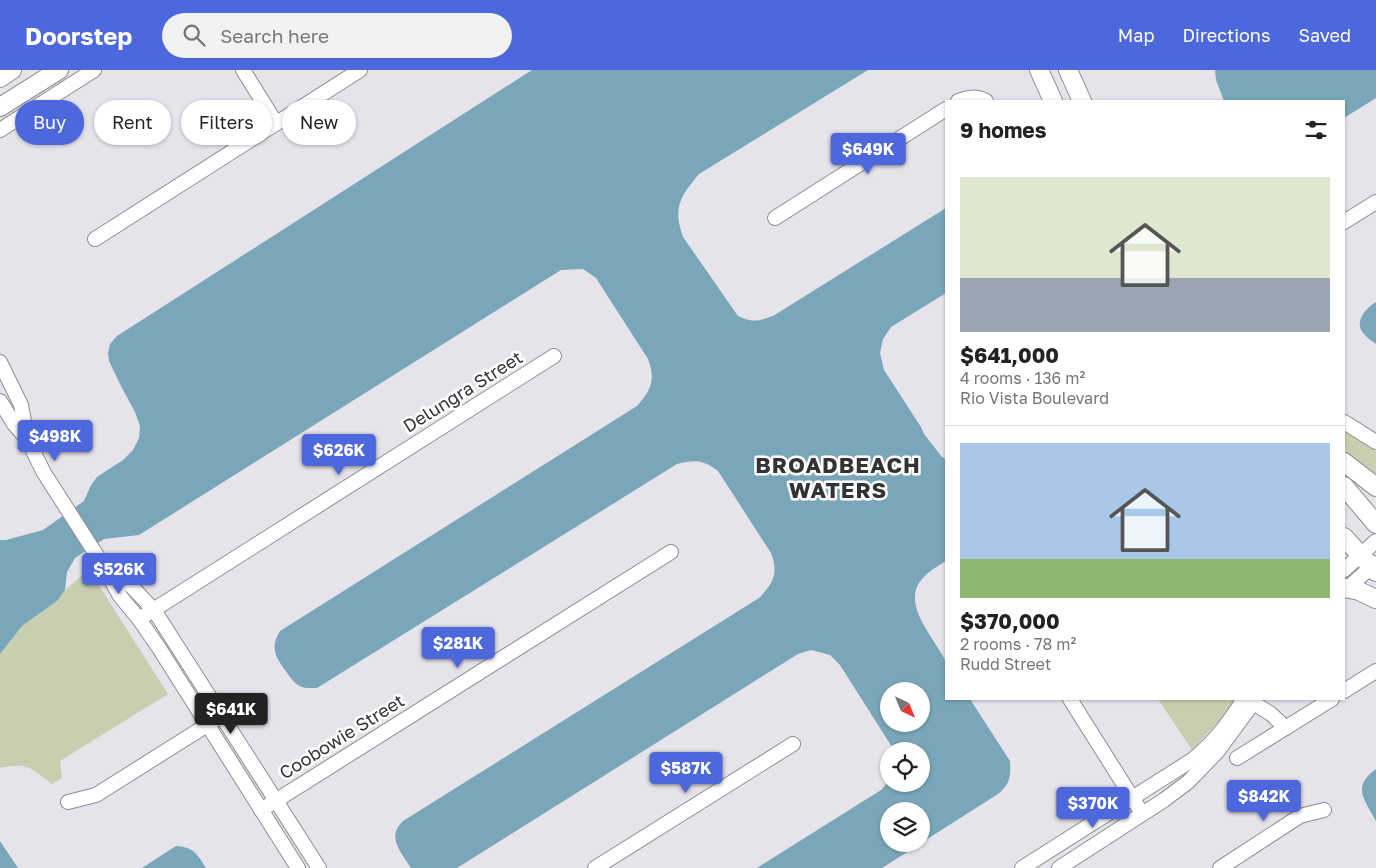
<!DOCTYPE html>
<html lang="en">
<head>
<meta charset="utf-8">
<style>
  :root { --surface:#fff; --page:#f2f2f2; --text:#222; --muted:#767676; --line:#e0e0e0; --accent:#4d67dc }
  body { margin:0; font-family:"Golos Text",sans-serif; background:var(--page); color:var(--text); height:100vh; display:flex; flex-direction:column; font-size:19px; white-space:nowrap }
  * { box-sizing:border-box; margin:0 }
  p { font-size:16px; color:var(--muted) }
  .icon { flex:none; width:28px; height:28px; fill:none; stroke:currentColor; stroke-width:2; stroke-linecap:round; stroke-linejoin:round }
  .map { position:relative; flex:1; overflow:hidden }
  .side { position:absolute; left:945px; top:30px; width:400px; height:600px; display:flex; flex-direction:column; background:var(--surface); border-radius:0px; box-shadow:0 1px 4px #0004 }
  .side>* { flex:none }
  .guide { position:absolute; left:15px; top:30px; width:475px; height:45px; display:flex; gap:10px }
  .needle { width:32px; rotate:137deg }
  .controls { position:absolute; left:880px; top:612px; display:grid; gap:10px }
  .controls a { display:grid; place-items:center; width:50px; height:50px; border-radius:50%; background:var(--surface); box-shadow:0 1px 4px #0004; font-size:25px }
  .price { position:absolute; translate:-50% -42px; padding:0 11px; border-radius:5px; background:var(--accent); color:#fff; font-size:16px; line-height:32px; filter:drop-shadow(0 1px 2px #0008) }
  .price::after { content:''; position:absolute; left:50%; top:30px; width:15px; height:11px; margin-left:-8px; background:inherit; clip-path:polygon(0 0,100% 0,50% 100%) }
  .price.current { background:#222; color:#fff }
  ul { padding:0; list-style:none }
  li { display:grid; align-content:center; gap:10px; height:265px; padding:0 15px }
  li+li { border-top:1px solid var(--line) }
  li span { display:grid; place-items:center; height:155px; border-radius:0px; color:#555 }
  li>.icon { margin-inline-start:auto }
  span .icon { width:90px; height:90px; fill:#fffc; stroke-width:1 }
  li b { font-size:21px }
  h2 { display:flex; justify-content:space-between; align-items:center; height:60px; padding:0 15px; font-size:21px }
  .chip { padding:0 18px; border-radius:22px; background:var(--surface); box-shadow:0 1px 4px #0004; font-size:18px; line-height:45px }
  .chip.current { background:var(--accent); color:#fff }
  header { display:flex; align-items:center; gap:30px; box-sizing:border-box; height:70px; padding:0 25px; background:var(--accent); color:#fff }
  header strong { font-size:24px }
  nav { display:flex; gap:28px; margin-inline-start:auto; font-size:18px }
  .search { width:350px; height:45px; background:var(--page); display:flex; align-items:center; gap:12px; box-sizing:border-box; padding:0 18px; border-radius:28px; color:var(--muted); font-size:19px }
  .map>svg:first-child { display:block }
</style>
</head>
<body>
<header>
<strong>Doorstep</strong>
<div class="search"><svg class="icon" aria-label="search" viewBox="0 0 24 24"><circle cx="10" cy="10" r="6"/><path d="M15 15l6 6"/></svg>Search here</div>
<nav><a>Map</a><a>Directions</a><a>Saved</a></nav>
</header>
<div class="map">
<svg width="1376" height="798" viewBox="0 0 1376 798">
  <rect width="100%" height="100%" fill="#e6e3ea"/>
  <g fill="#c8cfb1">
    <path d="M1344 358 1363 373 1376 381V409L1344 384Z"/>
    <path d="M89 500 168 624 60 691 62 708 52 714C30 698 29 692 0 698V584L22 556 57 531 65 520Z"/>
    <path d="M1158 629H1240L1192 680Z"/>
  </g>
  <g fill="#79a7b9" fill-rule="evenodd">
    <path d="M532 0H868L699 104C681 126 672 137 683 167L738 246C753 253 758 251 773 246L946 138V223L891 257 883 269 880 283 884 300 921 357 924 364 942 387 946 389V491C940 495 932 499 927 504 896 530 933 565 945 590 949 598 946 619 946 629H970L1010 691C1011 706 1010 714 998 724L921 773V741H889V774H920L882 798H757L881 720 889 711V714H921V681H893L892 677 840 595 830 585 811 580 798 584 457 798H411C401 782 386 767 403 751L759 528C773 513 779 504 771 483L718 401C703 389 694 390 677 394L317 618C310 618 303 619 298 615 292 611 289 605 285 600 275 586 270 577 280 561L637 336C651 320 656 310 648 289L596 208 583 199 561 200 139 465 104 469 75 488 67 502 65 520 57 531 22 556 0 584V470H6L43 460 84 431 91 415 97 407 123 390 133 380 139 368 140 356 135 342 122 318 109 291 108 283 110 274 117 266ZM889 621H921V654H889Z"/>
    <path d="M1215 0H1376V28L1344 48V31H1224L1216 10Z"/>
    <path d="M1376 232V274C1372 271 1367 268 1364 264 1353 252 1366 238 1376 232Z"/>
    <path d="M1376 699V751C1365 730 1351 717 1376 699Z"/>
    <path d="M0 771 18 798H0Z"/>
    <path d="M176 776C194 777 197 784 206 798H142Z"/>
  </g>
  <g fill="none" stroke-linecap="round" stroke-linejoin="round">
    <g stroke="#8e8b92" stroke-width="16">
      <g id="minor">
        <path d="M243 0 276 53"/>
        <path d="M958 31C969 27 976 26 986 31"/>
        <path d="M0 60 94 0"/>
        <path d="M775 148 946 39"/>
        <path d="M1344 152 1376 132"/>
        <path d="M95 169 360 0"/>
        <path d="M0 292 21 335 27 368"/>
        <path d="M0 331 14 354 27 369 44 403 101 492 120 526 139 549 159 578 298 798"/>
        <path d="M1344 352 1376 372"/>
        <path d="M106 496 131 516 154 540 319 798"/>
        <path d="M1344 500 1376 471"/>
        <path d="M1344 521 1376 493"/>
        <path d="M139 549 554 286"/>
        <path d="M1344 621 1376 601"/>
        <path d="M1070 629 1138 737"/>
        <path d="M1247 629 1271 644 1286 658"/>
        <path d="M1237 688 1332 629"/>
        <path d="M68 732 96 725 215 650"/>
        <path d="M261 740 671 482"/>
        <path d="M595 798 793 674"/>
        <path d="M1022 798 1192 690C1214 673 1229 652 1244 629"/>
        <path d="M1059 798 1164 730 1188 712 1217 682 1256 629"/>
        <path d="M1220 798 1300 746 1324 740"/>
      </g>
    </g>
    <g stroke="#8e8b92" stroke-width="20">
      <g id="major">
        <path d="M1039 0 1053 31"/>
        <path d="M1068 0 1082 31"/>
        <path d="M0 8 12 0"/>
        <path d="M0 37 59 0"/>
        <path d="M1344 392 1376 417"/>
        <path d="M1344 416 1376 454"/>
        <path d="M1344 467 1376 502"/>
        <path d="M1346 518 1359 521 1376 529"/>
      </g>
    </g>
    <use href="#minor" stroke="#fff" stroke-width="14"/>
    <use href="#major" stroke="#fff" stroke-width="18"/>
  </g>
  <g text-anchor="middle" stroke-width="5" stroke-linejoin="round" paint-order="stroke">
    <g font-size="18" fill="#333234" stroke="#fff">
      <text transform="translate(463 322) rotate(-32)" y="6">Delungra Street</text>
      <text transform="translate(342 667) rotate(-32)" y="6">Coobowie Street</text>
    </g>
    <g font-size="22" font-weight="bold" letter-spacing="1" fill="#333234" stroke="#fff">
      <text x="838" y="403">BROADBEACH<tspan x="838" dy="25">WATERS</tspan></text>
    </g>
  </g>
</svg>
<div class="controls">
<a><svg class="needle" viewBox="-14 -14 28 28"><path d="M0-13l5 13h-10z" fill="#e53935"/><path d="M0 13l5-13h-10z" fill="#767676"/></svg></a>
<a><svg class="icon" aria-label="locate" viewBox="0 0 24 24"><circle cx="12" cy="12" r="6"/><path d="M12 2v4M12 18v4M2 12h4M18 12h4"/></svg></a>
<a><svg class="icon" aria-label="layers" viewBox="0 0 24 24"><path d="M12 4l9 5-9 5-9-5zM3 14l9 5 9-5"/></svg></a>
</div>
<b class="price" style="left:868px;top:105px">$649K</b>
<b class="price" style="left:55px;top:392px">$498K</b>
<b class="price" style="left:339px;top:406px">$626K</b>
<b class="price" style="left:119px;top:525px">$526K</b>
<b class="price" style="left:458px;top:599px">$281K</b>
<b class="price current" style="left:231px;top:665px">$641K</b>
<b class="price" style="left:686px;top:724px">$587K</b>
<b class="price" style="left:1264px;top:752px">$842K</b>
<b class="price" style="left:1093px;top:759px">$370K</b>
<div class="guide">
<a class="chip current">Buy</a>
<a class="chip">Rent</a>
<a class="chip">Filters</a>
<a class="chip">New</a>
</div>
<section class="side">
<h2>9 homes<svg class="icon" aria-label="filters" viewBox="0 0 24 24"><path d="M4 7h16M4 17h16"/><circle cx="9" cy="7" r="2"/><circle cx="15" cy="17" r="2"/></svg></h2>
<ul>
<li><span style="background:linear-gradient(#dfe7d0 65%,#9aa5b1 0)"><svg class="icon" aria-label="home" viewBox="0 0 24 24"><path d="M3 11l9-7 9 7M6 9v11h12V9"/></svg></span><div><b>$641,000</b><p>4 rooms · 136 m²</p><p>Rio Vista Boulevard</p></div></li>
<li><span style="background:linear-gradient(#a9c7e8 75%,#8fb573 0)"><svg class="icon" aria-label="home" viewBox="0 0 24 24"><path d="M3 11l9-7 9 7M6 9v11h12V9"/></svg></span><div><b>$370,000</b><p>2 rooms · 78 m²</p><p>Rudd Street</p></div></li>
</ul>
</section>
</div>
</body>
</html>
